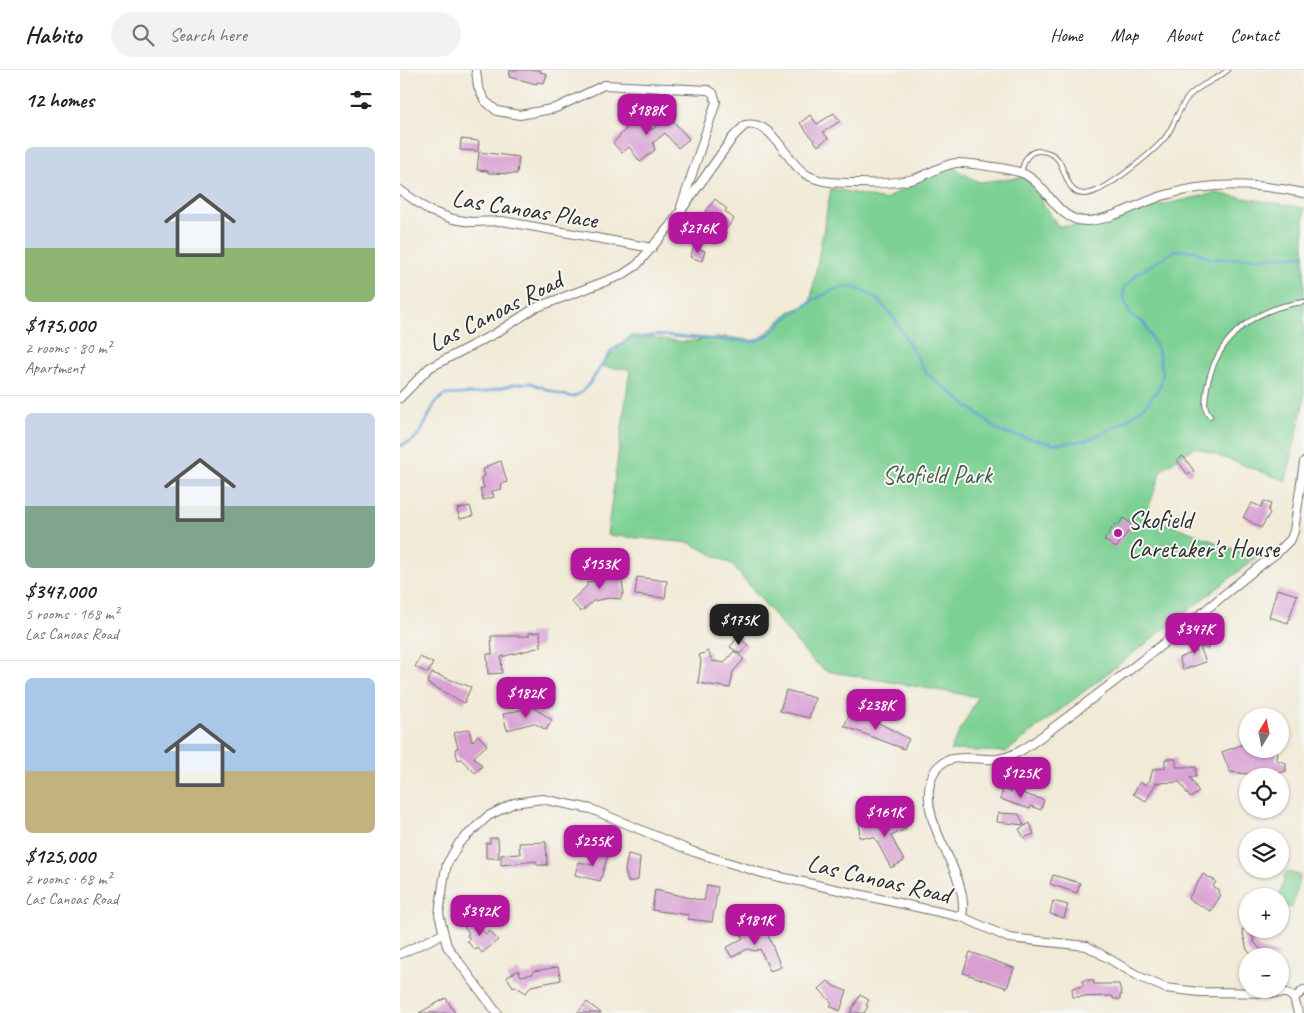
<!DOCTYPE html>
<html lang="en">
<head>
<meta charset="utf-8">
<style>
  :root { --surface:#fff; --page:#f2f2f2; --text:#202124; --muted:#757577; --line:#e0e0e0; --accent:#b5179e }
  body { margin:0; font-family:Caveat,sans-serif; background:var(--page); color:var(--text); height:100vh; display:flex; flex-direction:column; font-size:19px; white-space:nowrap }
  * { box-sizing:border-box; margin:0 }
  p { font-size:16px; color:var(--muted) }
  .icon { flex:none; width:28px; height:28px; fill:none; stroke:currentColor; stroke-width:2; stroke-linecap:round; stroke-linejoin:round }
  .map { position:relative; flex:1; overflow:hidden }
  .sheet { display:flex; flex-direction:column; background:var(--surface); width:400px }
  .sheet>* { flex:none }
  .needle { width:32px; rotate:10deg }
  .tools { position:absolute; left:839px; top:638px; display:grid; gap:10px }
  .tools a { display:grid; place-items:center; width:50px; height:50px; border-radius:50%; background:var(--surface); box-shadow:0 1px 4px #0004; font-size:25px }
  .price { position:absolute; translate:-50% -42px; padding:0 11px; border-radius:10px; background:var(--accent); color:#fff; font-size:16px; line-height:32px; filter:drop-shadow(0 1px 2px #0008) }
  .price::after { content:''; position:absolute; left:50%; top:30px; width:15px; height:11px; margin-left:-8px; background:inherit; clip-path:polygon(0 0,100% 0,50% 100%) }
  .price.current { background:#222; color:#fff }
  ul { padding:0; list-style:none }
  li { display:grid; align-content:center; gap:10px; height:265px; padding:0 25px }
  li+li { border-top:1px solid var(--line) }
  li span { display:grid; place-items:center; height:155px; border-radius:8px; color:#555 }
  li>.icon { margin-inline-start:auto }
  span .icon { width:90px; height:90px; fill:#fffc; stroke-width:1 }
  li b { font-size:21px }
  h2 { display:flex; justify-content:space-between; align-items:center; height:60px; padding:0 25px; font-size:21px }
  header { display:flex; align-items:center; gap:30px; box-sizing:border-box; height:70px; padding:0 25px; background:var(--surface); border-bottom:1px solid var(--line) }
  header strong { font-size:24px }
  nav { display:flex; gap:28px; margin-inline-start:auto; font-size:18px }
  .search { width:350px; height:45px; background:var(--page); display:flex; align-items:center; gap:12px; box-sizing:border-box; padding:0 18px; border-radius:28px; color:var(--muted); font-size:19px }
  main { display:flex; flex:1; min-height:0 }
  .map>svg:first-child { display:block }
</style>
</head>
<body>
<header>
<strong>Habito</strong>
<div class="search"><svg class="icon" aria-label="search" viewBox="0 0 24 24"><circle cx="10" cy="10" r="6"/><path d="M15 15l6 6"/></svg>Search here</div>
<nav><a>Home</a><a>Map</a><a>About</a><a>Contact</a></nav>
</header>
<main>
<section class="sheet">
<h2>12 homes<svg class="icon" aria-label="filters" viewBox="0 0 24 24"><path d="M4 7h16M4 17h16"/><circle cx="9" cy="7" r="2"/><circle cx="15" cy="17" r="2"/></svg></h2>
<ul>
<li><span style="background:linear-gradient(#c9d6e8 65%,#8fb573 0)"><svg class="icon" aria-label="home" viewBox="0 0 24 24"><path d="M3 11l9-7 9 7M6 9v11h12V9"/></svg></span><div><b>$175,000</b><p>2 rooms · 80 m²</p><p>Apartment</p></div></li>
<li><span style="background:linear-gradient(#c9d6e8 60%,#7fa58c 0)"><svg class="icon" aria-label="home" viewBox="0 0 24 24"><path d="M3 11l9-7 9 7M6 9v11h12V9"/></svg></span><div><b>$347,000</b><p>5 rooms · 168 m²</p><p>Las Canoas Road</p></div></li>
<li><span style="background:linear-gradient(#a9c7e8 60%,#c2b280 0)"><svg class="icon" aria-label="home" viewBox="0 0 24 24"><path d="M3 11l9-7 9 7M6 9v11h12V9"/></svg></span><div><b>$125,000</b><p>2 rooms · 68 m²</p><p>Las Canoas Road</p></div></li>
</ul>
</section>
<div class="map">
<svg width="904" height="943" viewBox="0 0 904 943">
  <rect width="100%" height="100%" fill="#f6f6f2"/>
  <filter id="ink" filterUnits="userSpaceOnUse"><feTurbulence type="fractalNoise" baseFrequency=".02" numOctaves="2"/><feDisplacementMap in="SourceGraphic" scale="10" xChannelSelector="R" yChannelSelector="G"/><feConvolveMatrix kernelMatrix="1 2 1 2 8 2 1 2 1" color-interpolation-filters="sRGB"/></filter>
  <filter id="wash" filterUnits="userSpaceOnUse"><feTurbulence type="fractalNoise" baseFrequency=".0096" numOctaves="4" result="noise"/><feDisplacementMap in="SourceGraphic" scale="20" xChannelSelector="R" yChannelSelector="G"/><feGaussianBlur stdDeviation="1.12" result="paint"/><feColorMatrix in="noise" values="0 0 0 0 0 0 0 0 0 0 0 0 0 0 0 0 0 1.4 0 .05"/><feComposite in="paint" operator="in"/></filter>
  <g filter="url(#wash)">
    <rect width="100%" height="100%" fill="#f1ead7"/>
    <g fill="#7bd093" stroke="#537e5f">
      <path d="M546 94 579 112 626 107 658 156H681L713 146 815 123 904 138V331L886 411 795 377 762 399 746 445 856 488 606 682 550 680 578 627 426 601 411 589 331 494 290 473 207 465 230 299 199 297 231 265 284 272 325 267 358 271 389 242 410 234 431 118 484 130Z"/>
      <path d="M886 802 900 805 892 838 880 835 879 826Z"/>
    </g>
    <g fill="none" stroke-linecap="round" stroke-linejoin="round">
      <path stroke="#5fa0d2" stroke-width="2.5" d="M0 376 12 371 21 362 35 333 44 325 81 323 116 314 131 313 159 324 173 327 182 322 190 313 212 280 230 269 256 265 353 272 372 263 384 250 412 231 433 220 449 216 467 222 478 230 494 248 526 303 601 362 655 374 688 370 721 354 746 335 760 317 763 303 758 281 744 253 730 245 723 226 724 218 738 203 776 180 794 181 813 189 904 186"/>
    </g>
    <g id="blocks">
      <g fill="#d89fd3">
        <path d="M110 0H141L140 2 147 4 144 13 137 12V14L109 7Z"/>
        <path d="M434 43 440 51 423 62 428 68 418 76 400 53 410 45 417 54Z"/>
        <path d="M231 45 236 51 241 48 251 60 270 47 289 69 278 78 265 63 253 73 255 80 240 92 229 77 222 83 213 73 226 59 220 53Z"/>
        <path d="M61 69 79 71 78 81 60 80Z"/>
        <path d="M79 82 119 87 117 104 88 103V101L77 100Z"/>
        <path d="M315 129 327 139 325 141 334 149 315 173 299 161 308 149 303 145Z"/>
        <path d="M294 177 305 181 302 191 290 187Z"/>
        <path d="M783 386 794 401 788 405 777 390Z"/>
        <path d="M101 391 107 412 101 414 102 419 92 421 94 427 83 430 80 419 84 418 81 407 85 406 83 399 87 398V396Z"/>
        <path d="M864 431 871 434 868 441 870 443 861 458 843 447 852 433 861 437Z"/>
        <path d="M70 436 73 446 60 449 57 439Z"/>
        <path d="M723 448 733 455 716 478 704 470 715 454 718 456Z"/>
        <path d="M220 500 224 524H222L221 529 209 528 193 531 181 542 171 531 187 516V512L205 509 204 504Z"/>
        <path d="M237 507 267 511 265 528 235 525Z"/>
        <path d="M877 519 897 525 888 553 869 547Z"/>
        <path d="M140 562 141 577 101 587 102 603 88 604 87 584H92L91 566H129V563Z"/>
        <path d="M338 567 348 575 340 584 330 577Z"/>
        <path d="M799 567 810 570 808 579 800 577 806 592 783 600 779 588 796 581Z"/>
        <path d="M308 581 312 591 324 593 334 581 344 589 333 602 330 618 298 613 301 591 299 585Z"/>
        <path d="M20 587 33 593 28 603 15 597Z"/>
        <path d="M32 603 71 617 64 633 27 613Z"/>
        <path d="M386 620 415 628 409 648 380 641Z"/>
        <path d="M133 637 152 650 146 660 134 653 107 660 103 644Z"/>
        <path d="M450 644 462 649 464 645 509 669 504 679 444 656Z"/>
        <path d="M69 659 72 672 78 665 87 675 74 687 82 696 75 703 61 689 58 690 55 679 58 678 54 663Z"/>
        <path d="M848 662V679H851L850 682 865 684 866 679H877L876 690 886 693V701L879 703 866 701 865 706 830 702 822 682 841 675Z"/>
        <path d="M765 689H776V697H796V707H790L799 722 790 728 780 712 756 713 746 731 733 724 740 712 746 715 750 710 753 699 765 698Z"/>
        <path d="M613 717H617L624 724 644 730 641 740 631 736 630 739 600 729 603 719 611 722Z"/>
        <path d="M598 743 619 744 624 755 597 752Z"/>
        <path d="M501 748 506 759 491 766 504 791 491 798 475 768 459 767 460 752 489 753Z"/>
        <path d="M630 753 634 764 624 768 619 759Z"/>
        <path d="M90 768H98L99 788H86V773H90Z"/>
        <path d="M146 772 147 795H137L136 791 101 795V785L120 784 119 773Z"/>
        <path d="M199 780 209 782 200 811 175 805 178 792 194 795Z"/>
        <path d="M228 784 240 787 238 810 228 812 225 800Z"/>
        <path d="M803 804 816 811 813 817 819 820 818 823 821 825 811 841 788 829Z"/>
        <path d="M653 805 680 813 677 823 650 814Z"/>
        <path d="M307 815 318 817 312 852 288 849 289 845 252 840 255 820 304 831Z"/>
        <path d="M67 830 77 839 71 846 61 836Z"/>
        <path d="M653 831 668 835 664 848 650 844Z"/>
        <path d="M73 850 86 864 90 861 98 870 82 883 78 878 75 880 67 871 70 869 67 865 69 863 64 857Z"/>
        <path d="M345 852 351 860 368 865 381 897 370 901 360 879 355 881 348 879 332 887 326 878 343 868 336 858Z"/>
        <path d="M842 859H851L854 872 860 879 878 884 877 886H853L847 880Z"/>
        <path d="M570 882 614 898 607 918 563 903Z"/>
        <path d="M158 897 161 910 131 916 126 923 115 916 113 917 107 907 118 900 121 906 133 904V901Z"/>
        <path d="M683 910H693L694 914H719L722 925H720V929H713V926L673 927 672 918 683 916Z"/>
        <path d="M428 911 433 916 447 921 440 941 430 936 432 933 419 919Z"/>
        <path d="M460 925 469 930 466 935 468 936 464 943H450Z"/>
        <path d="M46 928 55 943H19Z"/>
        <path d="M187 932 201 943H177Z"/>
      </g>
    </g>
  </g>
  <g filter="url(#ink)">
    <use href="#blocks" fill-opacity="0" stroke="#706e67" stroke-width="1"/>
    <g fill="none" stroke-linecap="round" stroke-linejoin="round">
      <g stroke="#706e67" stroke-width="6">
        <g id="lane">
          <path d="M621 102C623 97 624 89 629 85 637 77 653 82 659 91 668 106 668 133 696 121 712 115 758 79 767 65 776 52 779 36 790 25 801 14 816 10 828 0"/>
          <path d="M810 346C802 338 806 327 807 317 817 267 854 238 904 232"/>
        </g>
      </g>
      <g stroke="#706e67" stroke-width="10">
        <g id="street">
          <path d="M76 0 78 17 85 31 97 41 120 45 156 38 204 15 308 20 313 23 316 32 281 137"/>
          <path d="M0 120 30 141 53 149 71 152 102 151 252 178"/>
          <path d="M0 328 29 298 96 263 135 238 222 205 237 195 273 152 333 67 345 55C375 49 385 94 409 106 425 114 444 113 461 113 478 114 497 113 514 109 528 105 541 95 556 93 564 92 610 99 619 102 647 110 655 152 687 151 709 151 740 133 762 126 809 111 857 113 904 123"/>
          <path d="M562 847C571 802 517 757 531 709 541 678 574 691 597 689 612 687 623 680 634 672 684 635 734 597 782 559 814 534 844 507 877 483L891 469 894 461 904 392"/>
          <path d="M0 884 43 864"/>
          <path d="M894 928 904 920"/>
          <path d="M97 943 47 876 39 844 44 808 47 794 59 773 88 746 114 733 142 729 191 739 294 782 362 803 562 847 609 868 687 876 740 907 765 918 800 922 887 923 894 928 898 943"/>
        </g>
      </g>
      <use href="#lane" stroke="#fff" stroke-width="4"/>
      <use href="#street" stroke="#fff" stroke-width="8"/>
    </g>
  </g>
  <circle fill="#b5179e" stroke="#f6f6f2" stroke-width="2" cx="718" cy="463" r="5"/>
  <g text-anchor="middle" stroke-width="4" stroke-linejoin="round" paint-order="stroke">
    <g font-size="25" fill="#2b2b2b" stroke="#f6f6f2">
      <text transform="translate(125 138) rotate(9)" y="9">Las Canoas Place</text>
      <text transform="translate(95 241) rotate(-27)" y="9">Las Canoas Road</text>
      <text transform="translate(479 808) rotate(13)" y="9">Las Canoas Road</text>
    </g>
    <g font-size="25" fill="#435d4a" stroke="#f6f6f2">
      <text x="537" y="413">Skofield Park</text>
    </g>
    <g font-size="25" fill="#2b2b2b" stroke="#f6f6f2" text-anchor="start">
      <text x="728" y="458">Skofield<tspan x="728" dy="29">Caretaker's House</tspan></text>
    </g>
  </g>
</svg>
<div class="tools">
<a><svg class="needle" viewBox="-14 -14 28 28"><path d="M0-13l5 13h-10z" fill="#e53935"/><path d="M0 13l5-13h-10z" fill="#757577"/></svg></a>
<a><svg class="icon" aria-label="locate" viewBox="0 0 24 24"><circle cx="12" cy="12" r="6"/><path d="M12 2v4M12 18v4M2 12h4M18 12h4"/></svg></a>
<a><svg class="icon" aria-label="layers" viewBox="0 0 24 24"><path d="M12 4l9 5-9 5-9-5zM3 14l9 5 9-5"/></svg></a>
<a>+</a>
<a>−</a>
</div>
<b class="price" style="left:247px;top:66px">$188K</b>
<b class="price" style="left:298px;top:184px">$276K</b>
<b class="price" style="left:200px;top:520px">$153K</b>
<b class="price current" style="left:339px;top:576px">$175K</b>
<b class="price" style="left:795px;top:585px">$347K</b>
<b class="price" style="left:126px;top:649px">$182K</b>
<b class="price" style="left:476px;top:661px">$238K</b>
<b class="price" style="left:621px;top:729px">$125K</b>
<b class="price" style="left:485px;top:768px">$161K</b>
<b class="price" style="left:193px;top:797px">$255K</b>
<b class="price" style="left:80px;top:867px">$392K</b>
<b class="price" style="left:355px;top:876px">$181K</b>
</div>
</main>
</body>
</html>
